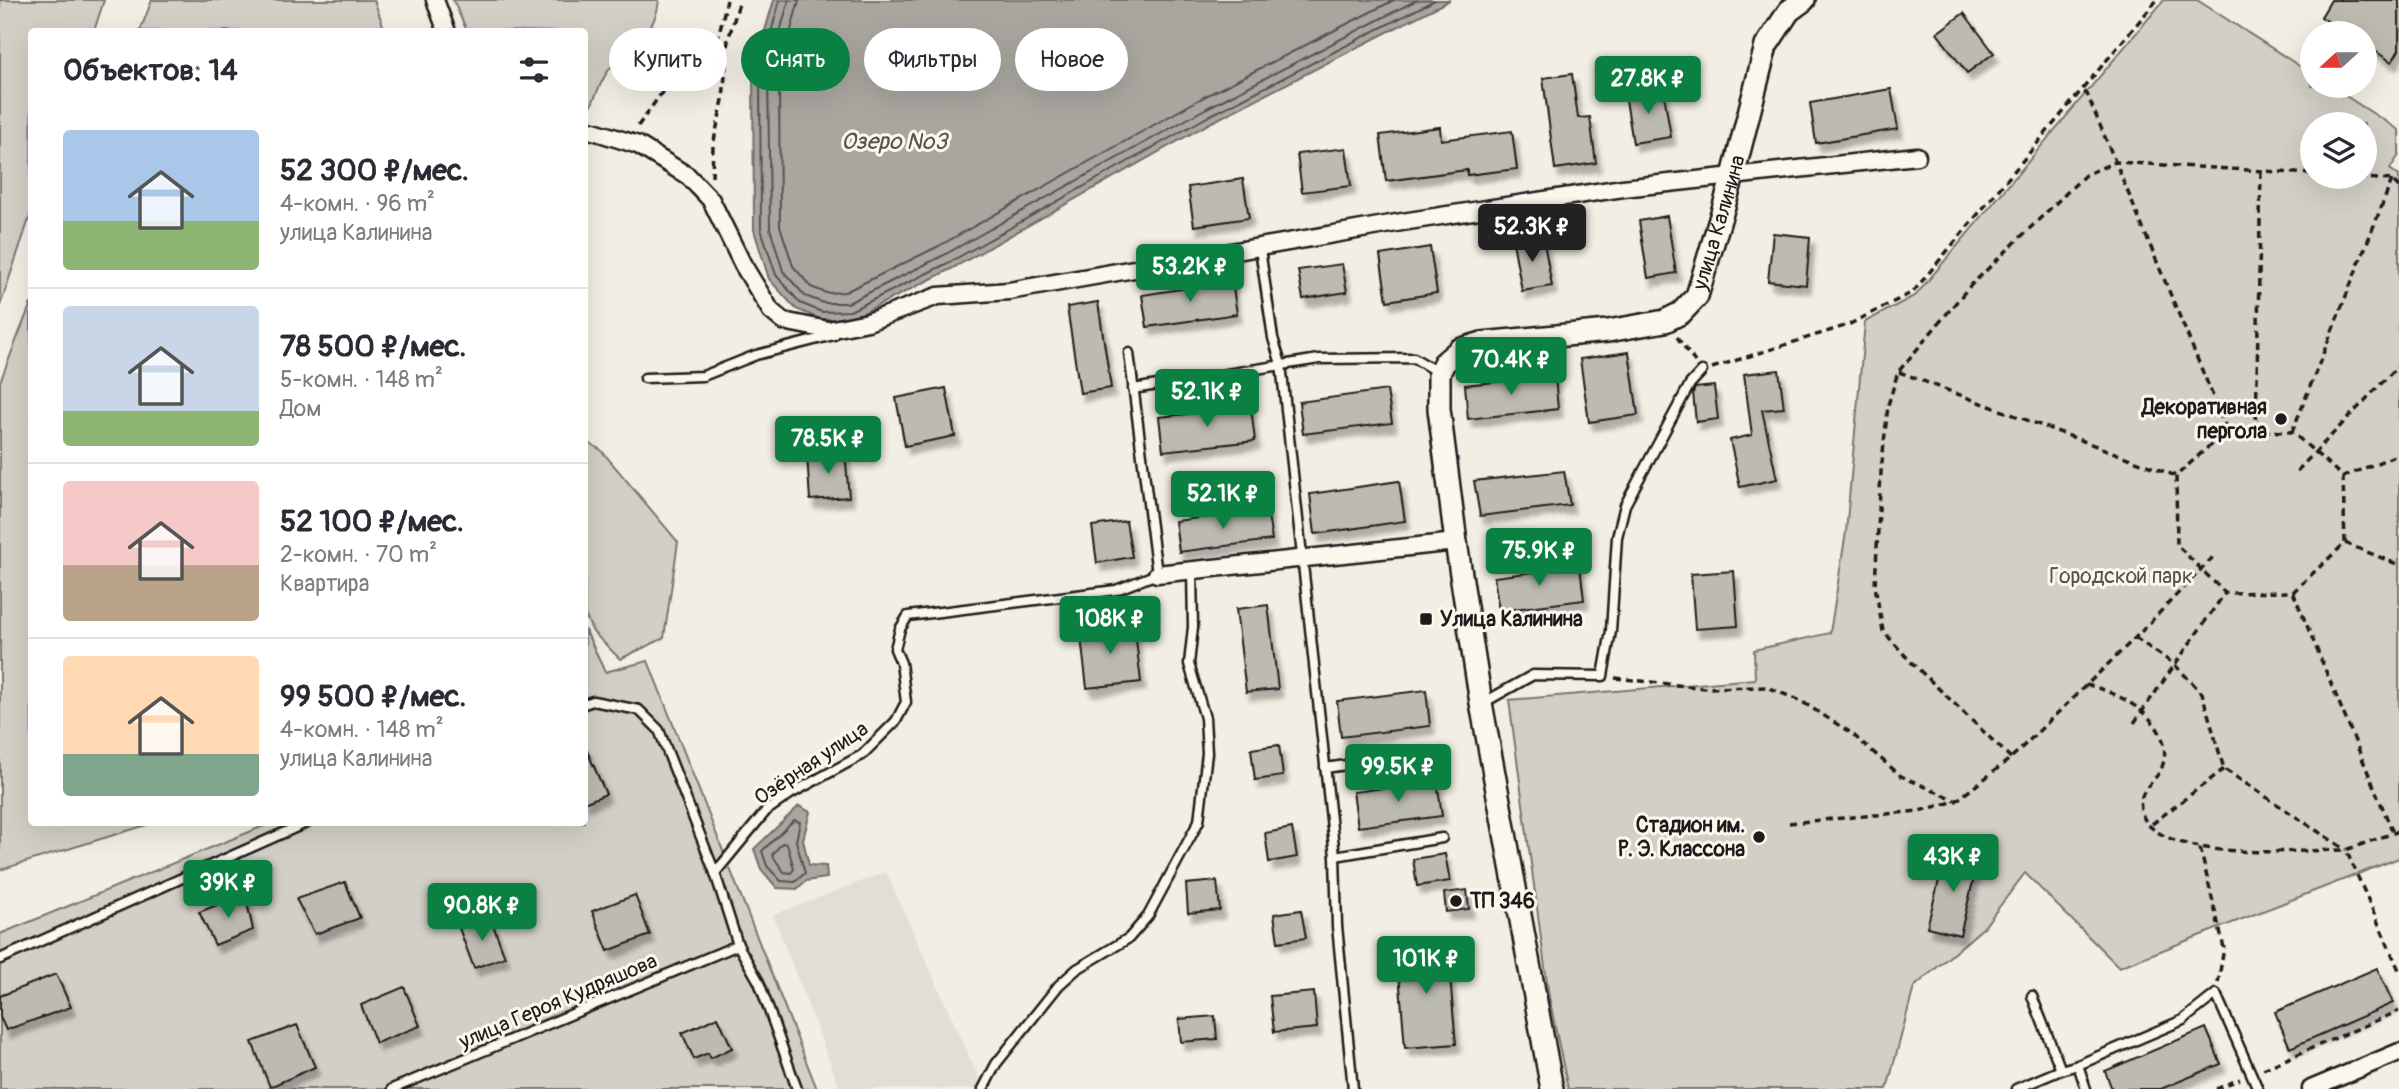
<!DOCTYPE html>
<html lang="ru">
<head>
<meta charset="utf-8">
<style>
  :root { --surface:#fff; --page:#f2f2f3; --text:#2b2b33; --muted:#7c7c81; --line:#e1e1e2; --accent:#0b8043 }
  body { margin:0; font-family:Pangolin,sans-serif; background:var(--page); color:var(--text); height:100vh; display:flex; flex-direction:column; font-size:26px; white-space:nowrap }
  * { box-sizing:border-box; margin:0 }
  p { font-size:23px; color:var(--muted) }
  .icon { flex:none; width:38px; height:38px; fill:none; stroke:currentColor; stroke-width:2; stroke-linecap:round; stroke-linejoin:round }
  .map { position:relative; flex:1; overflow:hidden }
  .side { position:absolute; left:28px; top:28px; width:560px; height:798px; display:flex; flex-direction:column; background:var(--surface); border-radius:7px; box-shadow:0 7px 28px #0002 }
  .side>* { flex:none }
  .banner { position:absolute; left:609px; top:28px; width:665px; height:63px; display:flex; gap:14px }
  .needle { width:46px; rotate:249deg }
  .tools { position:absolute; left:2300px; top:21px; display:grid; gap:14px }
  .tools a { display:grid; place-items:center; width:77px; height:77px; border-radius:50%; background:var(--surface); box-shadow:0 7px 28px #0002; font-size:35px }
  .price { position:absolute; translate:-50% -60px; padding:0 16px; border-radius:7px; background:var(--accent); color:#fff; font-size:23px; line-height:46px; filter:drop-shadow(0 2px 4px #0008) }
  .price::after { content:''; position:absolute; left:50%; top:42px; width:21px; height:16px; margin-left:-10px; background:inherit; clip-path:polygon(0 0,100% 0,50% 100%) }
  .price.on { background:#222; color:#fff }
  ul { padding:0; list-style:none }
  li { display:flex; align-items:center; gap:21px; height:175px; padding:0 35px }
  li+li { border-top:2px solid var(--line) }
  li span { display:grid; place-items:center; flex:none; width:196px; height:140px; border-radius:7px; color:#555 }
  li>.icon { margin-inline-start:auto }
  span .icon { width:84px; height:84px; fill:#fffc; stroke-width:1 }
  li b { font-size:30px }
  h2 { display:flex; justify-content:space-between; align-items:center; height:84px; padding:0 35px; font-size:30px }
  .pill { padding:0 24px; border-radius:32px; background:var(--surface); box-shadow:0 7px 28px #0002; font-size:24px; line-height:63px }
  .pill.on { background:var(--accent); color:#fff }
  .map>svg:first-child { display:block }
</style>
</head>
<body>
<div class="map">
<svg width="2399" height="1089" viewBox="0 0 2399 1089">
  <defs>
    <filter id="shadow"><feDropShadow dx="4.5" dy="8" stdDeviation="2" flood-color="#0004"/></filter>
  </defs>
  <rect width="100%" height="100%" fill="#f2eee4"/>
  <filter id="ink" filterUnits="userSpaceOnUse"><feTurbulence type="fractalNoise" baseFrequency=".0143" numOctaves="2"/><feDisplacementMap in="SourceGraphic" scale="14" xChannelSelector="R" yChannelSelector="G"/><feConvolveMatrix kernelMatrix="1 2 1 2 8 2 1 2 1" color-interpolation-filters="sRGB"/></filter>
  <g filter="url(#ink)">
    <path fill="#e2ded5" d="M886 872 984 1089H840L773 915Z"/>
    <g fill="#d2cfc6" stroke="#777671" stroke-width="2" fill-rule="evenodd">
      <path d="M0 0H104L94 31 32 32 31 213 0 306Z"/>
      <path d="M152 0H374L385 31H140Z"/>
      <path d="M453 0H659C656 36 628 45 608 71 601 81 596 95 591 106L585 104 584 32 467 31Z"/>
      <path d="M2164 0H2197L2312 74V86H2330L2399 130V155L2390 169 2399 176V858L2119 967 2025 873 1984 927 1914 987 1887 1089H1568L1549 997 1509 700 1755 679 1754 650 1830 633 1846 532 1865 322 1916 295ZM2312 124H2364V177H2312Z"/>
      <path d="M31 303 32 822 153 823 0 870V382Z"/>
      <path d="M585 441 601 450 678 542 664 638 620 659 593 632 585 615Z"/>
      <path d="M585 629 605 672 648 661 817 1089H0V934L264 826 263 823 584 822Z"/>
    </g>
    <g fill="#a9a6a0" stroke="#716f6b" stroke-width="2">
      <path d="M774 0H1450L1212 122 951 269 851 319H820L796 309 769 279 754 230 753 71Z"/>
      <path d="M799 806 810 812 803 840 809 865 826 866 827 878 806 881 797 889 777 888 761 869 754 849Z"/>
    </g>
    <g fill="none" stroke-linecap="round" stroke-linejoin="round">
      <g stroke="#545351" stroke-width="2">
        <path d="M780 0 760 72 761 229 776 275 800 303 822 312 850 311 948 263 1209 116 1435 0"/>
        <path d="M789 0 768 74 770 228 783 271 805 296 824 303H848L944 255 1205 109 1417 0"/>
        <path d="M799 0 779 75 780 226 793 266 811 287 826 293 845 292 939 246 1200 99 1394 0"/>
        <path d="M794 820 800 822 796 841 805 873 795 882 781 881 767 866 762 851Z"/>
        <path d="M782 843 787 844 794 869 791 873 784 872 772 855Z"/>
      </g>
    </g>
    <g fill="#bdbab1" stroke="#1c1c1c" stroke-width="2" filter="url(#shadow)">
      <path d="M2331 0H2399V50L2392 62 2364 44V33H2347L2321 17Z"/>
      <path d="M1964 13 1994 53 1967 73 1937 33Z"/>
      <path d="M1572 74 1578 118 1590 117 1596 163 1555 169 1543 78Z"/>
      <path d="M1663 88 1671 137 1633 143 1625 94Z"/>
      <path d="M1891 89 1898 129 1816 143 1810 103Z"/>
      <path d="M1440 127 1441 140 1512 131 1517 169 1467 175V170L1386 181 1380 135Z"/>
      <path d="M1346 148 1351 186 1302 192 1297 154Z"/>
      <path d="M1243 179 1249 218 1194 226 1188 187Z"/>
      <path d="M1667 216 1676 273 1648 278 1639 221Z"/>
      <path d="M1773 233 1810 237 1806 285 1768 281Z"/>
      <path d="M1543 237 1552 286 1522 291 1513 242Z"/>
      <path d="M1430 247 1437 293 1387 301 1380 255Z"/>
      <path d="M1342 264 1347 292 1303 299 1298 270Z"/>
      <path d="M1232 281 1237 314 1147 327 1142 295Z"/>
      <path d="M1098 302 1111 388 1080 393 1067 307Z"/>
      <path d="M1629 352 1638 415 1589 422 1580 359Z"/>
      <path d="M1779 370 1784 408 1762 410 1777 479 1740 487 1730 440 1752 435 1744 374Z"/>
      <path d="M1555 376 1558 409 1468 419 1465 385Z"/>
      <path d="M1714 386 1718 419 1696 422 1693 393 1695 388Z"/>
      <path d="M946 388 955 436 905 446 896 398Z"/>
      <path d="M1387 390 1392 423 1303 434 1299 402Z"/>
      <path d="M1251 407 1255 441 1163 451 1159 417Z"/>
      <path d="M845 452 849 497 810 500 807 455Z"/>
      <path d="M1564 471 1570 505 1480 516 1474 481Z"/>
      <path d="M1399 481 1405 521 1315 534 1310 494Z"/>
      <path d="M1267 509 1272 540 1179 552 1175 521Z"/>
      <path d="M1126 521 1132 557 1097 563 1092 526Z"/>
      <path d="M1580 566 1584 600 1499 611 1494 577Z"/>
      <path d="M1734 571 1738 626 1695 629 1691 574Z"/>
      <path d="M1268 605 1278 689 1246 692 1236 609Z"/>
      <path d="M1134 623 1141 682 1087 688 1080 629Z"/>
      <path d="M1426 690 1430 726 1341 737 1337 701Z"/>
      <path d="M584 744 606 794 584 803Z"/>
      <path d="M1279 745 1283 776 1255 780 1251 749Z"/>
      <path d="M1437 781 1442 816 1358 827 1353 792Z"/>
      <path d="M1292 828 1297 857 1269 862 1265 833Z"/>
      <path d="M1946 853 1978 861 1960 935 1927 927Z"/>
      <path d="M1445 854 1450 881 1417 886 1413 859Z"/>
      <path d="M1217 881 1220 910 1188 913 1186 884Z"/>
      <path d="M345 882 360 918 315 934 296 899Z"/>
      <path d="M1467 890 1469 909 1446 912 1444 893Z"/>
      <path d="M245 894 253 930 215 945 199 912Z"/>
      <path d="M635 895 650 935 608 951 592 911Z"/>
      <path d="M1301 910 1306 938 1278 942 1274 914Z"/>
      <path d="M490 917 505 957 474 968 459 928Z"/>
      <path d="M1447 944 1456 1044 1405 1048 1397 948Z"/>
      <path d="M2377 968 2393 1003 2290 1048 2275 1012Z"/>
      <path d="M56 974 71 1007 6 1030 0 1017V996Z"/>
      <path d="M404 987 420 1026 376 1043 361 1005Z"/>
      <path d="M1314 992 1317 1028 1274 1032 1270 996Z"/>
      <path d="M1215 1016 1217 1039 1181 1042 1179 1019Z"/>
      <path d="M718 1017 732 1048 711 1058 708 1053 694 1059 682 1033Z"/>
      <path d="M297 1025 315 1067 270 1087 252 1042Z"/>
      <path d="M2206 1028 2221 1064 2161 1089H2112L2105 1071Z"/>
    </g>
    <g fill="none" stroke-linecap="round" stroke-linejoin="round">
      <g stroke="#1c1c1c" stroke-width="13">
        <g id="lane">
          <path d="M1260 249 1273 338 1281 364 1335 856 1337 926 1353 1089"/>
          <path d="M645 378 703 376 756 355 834 335"/>
          <path d="M1133 389 1319 359 1414 358 1439 373"/>
          <path d="M1483 703 1533 675 1603 676 1611 631 1617 537 1625 505 1690 384 1702 371"/>
          <path d="M584 704 593 701 639 710 659 730 715 873"/>
          <path d="M1325 768 1425 754"/>
          <path d="M1335 856 1442 838"/>
          <path d="M0 959 308 822"/>
          <path d="M2032 996 2061 1070 2078 1065 2086 1089"/>
          <path d="M2078 1065 2183 1020 2216 994 2258 1089"/>
          <path d="M392 1089 738 945"/>
          <path d="M797 1089 759 982 738 945 715 873 766 811 792 793 862 755 896 721 906 702 901 663 895 649 900 629 908 616 1116 590 1157 574 1129 353"/>
          <path d="M983 1089 996 1064 1059 985 1077 969 1129 938 1148 916 1199 821 1207 753 1205 718 1189 664 1193 627 1192 571"/>
          <path d="M2016 1089 2061 1070"/>
        </g>
      </g>
      <g stroke="#1c1c1c" stroke-width="21">
        <g id="street">
          <path d="M435 0 447 32"/>
          <path d="M584 128 638 145 688 176 711 200 743 265 771 311 783 321 828 330 868 322 938 296 1009 291 1402 222 1623 188 1917 156"/>
          <path d="M1157 574 1456 542"/>
          <path d="M2311 1089 2399 1052"/>
        </g>
      </g>
      <g stroke="#1c1c1c" stroke-width="26">
        <g id="secondary">
          <path id="s1" d="M1552 1089 1481 703 1456 542 1439 409V373L1444 363 1459 350 1482 343 1608 331 1665 321 1681 313 1697 296 1733 176 1766 46 1789 11 1804 0"/>
        </g>
      </g>
      <g stroke="#1c1c1c" stroke-width="3.5" stroke-dasharray="7 5" stroke-linecap="butt">
        <path d="M2084 92 2087 94 2227 430"/>
        <path d="M638 126 682 64 716 46 727 0"/>
        <path d="M712 177 713 145 723 100 728 40 740 0"/>
        <path d="M2347 177 2392 180 2399 187"/>
        <path d="M1677 337 1695 362"/>
        <path d="M1712 368 1848 325 1913 292 2157 0"/>
        <path d="M1899 372 2176 476"/>
        <path d="M2227 430 2292 432 2343 477 2345 543 2293 592 2225 593 2177 545 2176 476Z"/>
        <path d="M2256 431 2261 170"/>
        <path d="M2292 432 2392 180"/>
        <path d="M2297 471 2399 365"/>
        <path d="M2343 477 2399 454"/>
        <path d="M2345 543 2399 565"/>
        <path d="M2293 592 2394 835"/>
        <path d="M2135 638 2174 664 2202 693 2224 769 2346 850"/>
        <path d="M1615 678 1704 688 1767 687 1801 701 1851 733 1901 776 1955 800"/>
        <path d="M2086 685C2119 691 2175 722 2163 764 2159 779 2144 785 2141 800 2139 810 2144 822 2152 828 2193 861 2294 850 2346 850"/>
        <path d="M2134 723 2225 593"/>
        <path d="M2011 758 1911 662 1883 631 1875 586 1881 472 1888 405 1898 372 1969 287 2085 175 2115 162 2312 174"/>
        <path d="M1789 823 1919 811 1956 801 2011 758 2135 638 2216 554"/>
        <path d="M2152 824 2224 769"/>
        <path d="M2399 831 2346 850 2399 970"/>
        <path d="M2200 848 2224 948 2218 983"/>
        <path d="M2263 1069 2399 1011"/>
        <path d="M2216 1089 2240 1079"/>
      </g>
      <use href="#lane" stroke="#fbf7ec" stroke-width="8"/>
      <use href="#street" stroke="#fbf7ec" stroke-width="16"/>
      <use href="#secondary" stroke="#fbf7ec" stroke-width="21"/>
    </g>
  </g>
  <g fill="#1c1c1c" stroke="#fbf7ec" stroke-width="2.5">
    <circle cx="2281" cy="419" r="7"/>
    <rect x="1419" y="612" width="14" height="14" rx="3.5"/>
    <circle cx="1759" cy="837" r="7"/>
    <circle cx="1456" cy="901" r="7"/>
  </g>
  <g text-anchor="middle" stroke-width="6" stroke-linejoin="round" paint-order="stroke">
    <g font-size="21" fill="#1c1c1c" stroke="#fbf7ec">
      <text dy="7" stroke="none"><textPath href="#s1" startOffset="1083">улица Калинина</textPath></text>
      <text transform="translate(811 763) rotate(-34)" y="7">Озёрная улица</text>
      <text transform="translate(558 1001) rotate(-23)" y="7">улица Героя Кудряшова</text>
    </g>
    <g font-size="21" font-weight="bold" fill="#1c1c1c" stroke="#fbf7ec" text-anchor="end">
      <text x="2267" y="414">Декоративная<tspan x="2267" dy="24">пергола</tspan></text>
      <text x="1440" y="626" text-anchor="start">Улица Калинина</text>
      <text x="1745" y="832">Стадион им.<tspan x="1745" dy="24">Р. Э. Классона</tspan></text>
      <text x="1470" y="908" text-anchor="start">ТП 346</text>
    </g>
    <g font-size="21" fill="#53524f" stroke="#fbf7ec">
      <text x="2121" y="583">Городской парк</text>
    </g>
    <g font-size="23" font-style="italic" fill="#545351" stroke="#fbf7ec">
      <text x="894" y="149">Озеро №3</text>
    </g>
  </g>
</svg>
<div class="tools">
<a><svg class="needle" viewBox="-14 -14 28 28"><path d="M0-13l5 13h-10z" fill="#e53935"/><path d="M0 13l5-13h-10z" fill="#7c7c81"/></svg></a>
<a><svg class="icon" aria-label="layers" viewBox="0 0 24 24"><path d="M12 4l9 5-9 5-9-5zM3 14l9 5 9-5"/></svg></a>
</div>
<b class="price" style="left:1648px;top:116px">27.8K ₽</b>
<b class="price on" style="left:1532px;top:264px">52.3K ₽</b>
<b class="price" style="left:1190px;top:304px">53.2K ₽</b>
<b class="price" style="left:1511px;top:397px">70.4K ₽</b>
<b class="price" style="left:1207px;top:429px">52.1K ₽</b>
<b class="price" style="left:828px;top:476px">78.5K ₽</b>
<b class="price" style="left:1223px;top:531px">52.1K ₽</b>
<b class="price" style="left:1539px;top:588px">75.9K ₽</b>
<b class="price" style="left:1110px;top:656px">108K ₽</b>
<b class="price" style="left:1398px;top:804px">99.5K ₽</b>
<b class="price" style="left:1953px;top:894px">43K ₽</b>
<b class="price" style="left:228px;top:920px">39K ₽</b>
<b class="price" style="left:482px;top:943px">90.8K ₽</b>
<b class="price" style="left:1426px;top:996px">101K ₽</b>
<div class="banner">
<a class="pill">Купить</a>
<a class="pill on">Снять</a>
<a class="pill">Фильтры</a>
<a class="pill">Новое</a>
</div>
<section class="side">
<h2>Объектов: 14<svg class="icon" aria-label="filters" viewBox="0 0 24 24"><path d="M4 7h16M4 17h16"/><circle cx="9" cy="7" r="2"/><circle cx="15" cy="17" r="2"/></svg></h2>
<ul>
<li><span style="background:linear-gradient(#a9c7e8 65%,#8fb573 0)"><svg class="icon" aria-label="home" viewBox="0 0 24 24"><path d="M3 11l9-7 9 7M6 9v11h12V9"/></svg></span><div><b>52 300 ₽/мес.</b><p>4-комн. · 96 m²</p><p>улица Калинина</p></div></li>
<li><span style="background:linear-gradient(#c9d6e8 75%,#8fb573 0)"><svg class="icon" aria-label="home" viewBox="0 0 24 24"><path d="M3 11l9-7 9 7M6 9v11h12V9"/></svg></span><div><b>78 500 ₽/мес.</b><p>5-комн. · 148 m²</p><p>Дом</p></div></li>
<li><span style="background:linear-gradient(#f6c9c9 60%,#b9a48a 0)"><svg class="icon" aria-label="home" viewBox="0 0 24 24"><path d="M3 11l9-7 9 7M6 9v11h12V9"/></svg></span><div><b>52 100 ₽/мес.</b><p>2-комн. · 70 m²</p><p>Квартира</p></div></li>
<li><span style="background:linear-gradient(#ffd9b3 70%,#7fa58c 0)"><svg class="icon" aria-label="home" viewBox="0 0 24 24"><path d="M3 11l9-7 9 7M6 9v11h12V9"/></svg></span><div><b>99 500 ₽/мес.</b><p>4-комн. · 148 m²</p><p>улица Калинина</p></div></li>
</ul>
</section>
</div>
</body>
</html>
